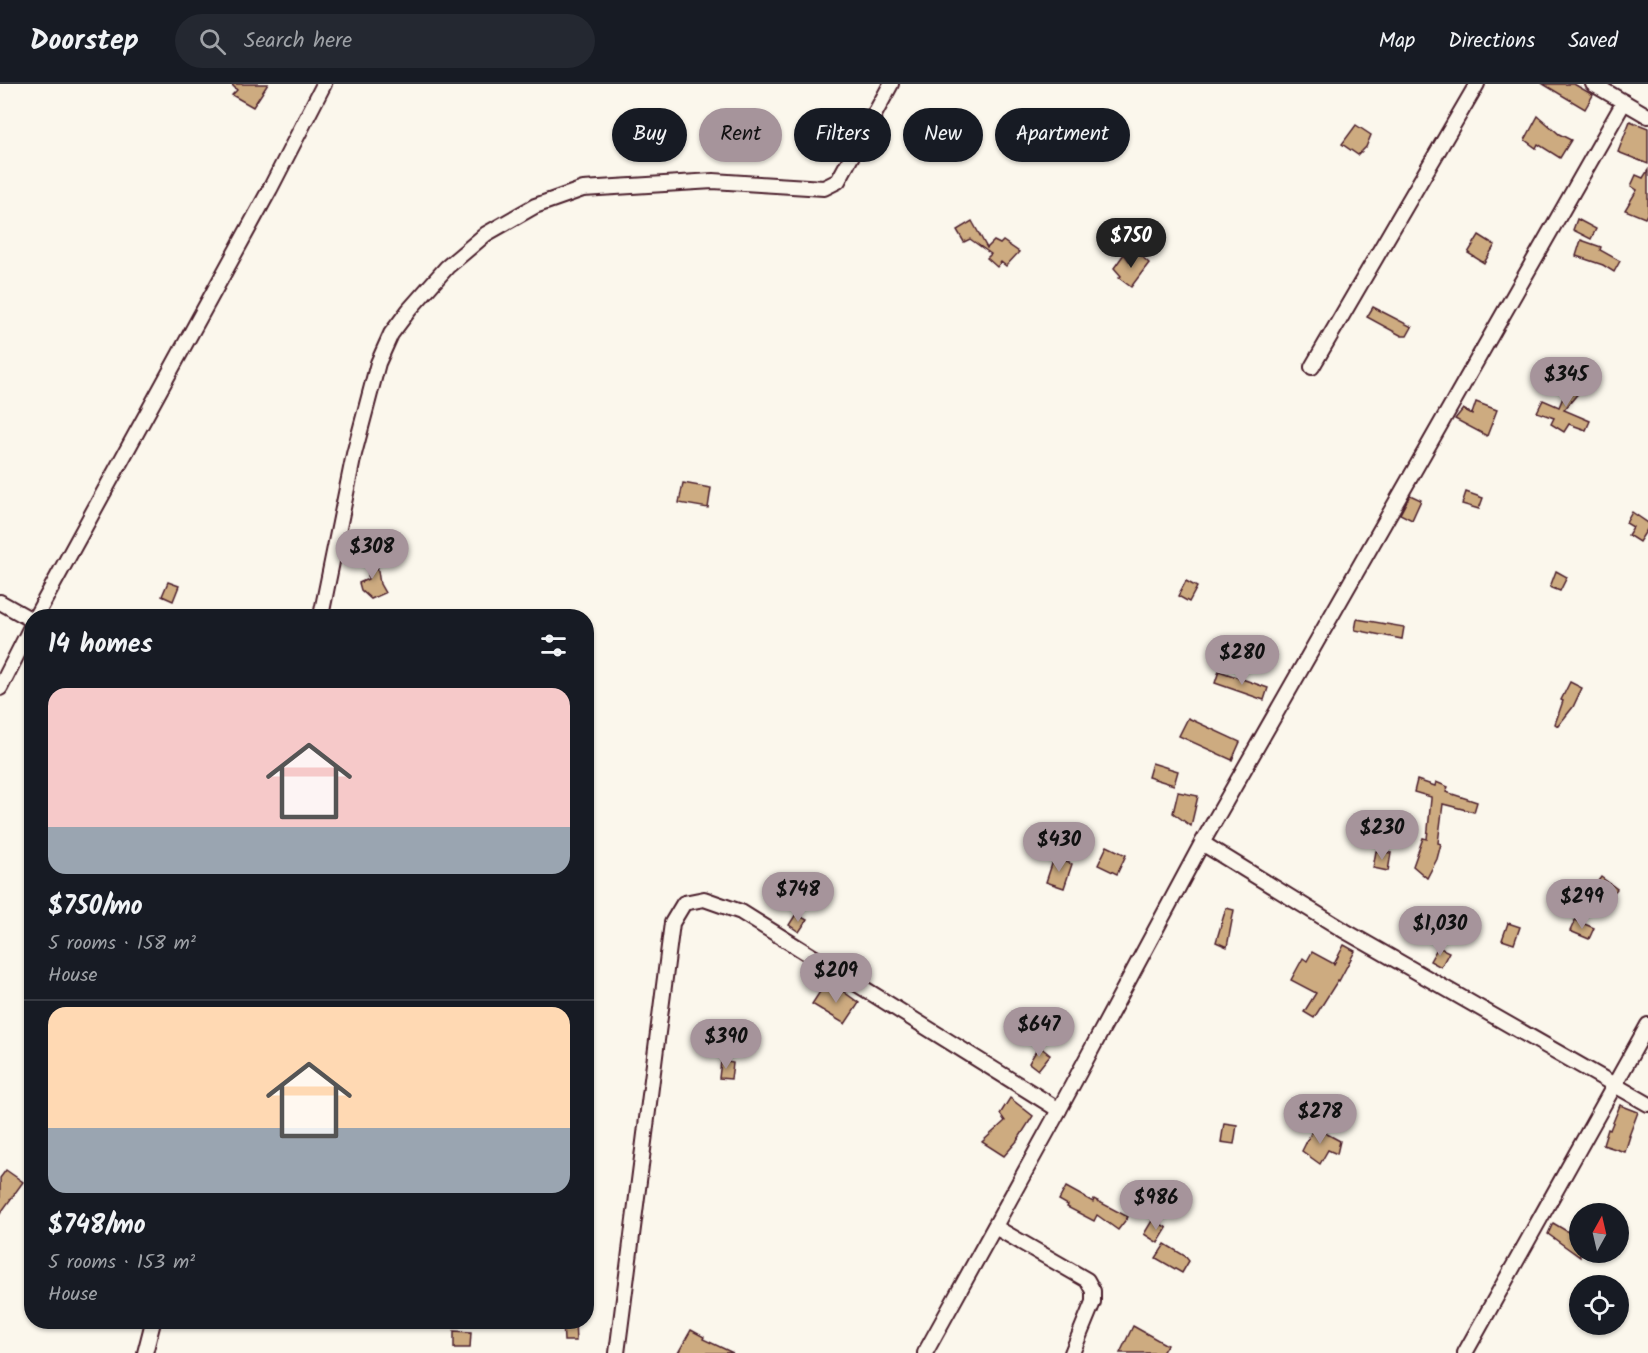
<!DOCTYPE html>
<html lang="en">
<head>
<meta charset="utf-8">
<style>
  :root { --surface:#171b24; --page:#242831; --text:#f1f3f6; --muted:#9ea1a6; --line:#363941; --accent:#a6949b }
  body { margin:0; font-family:Kalam,sans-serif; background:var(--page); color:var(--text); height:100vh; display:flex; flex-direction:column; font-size:22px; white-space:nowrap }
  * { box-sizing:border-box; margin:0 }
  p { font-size:20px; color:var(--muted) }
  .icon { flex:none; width:33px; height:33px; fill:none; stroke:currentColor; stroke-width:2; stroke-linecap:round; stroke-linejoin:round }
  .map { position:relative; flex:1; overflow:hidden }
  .panel { position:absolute; left:24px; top:525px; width:570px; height:720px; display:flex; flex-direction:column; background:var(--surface); border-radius:24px; box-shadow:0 2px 4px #0004 }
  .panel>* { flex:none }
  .guide { position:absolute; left:612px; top:24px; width:570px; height:54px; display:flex; gap:12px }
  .needle { width:39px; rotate:8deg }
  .controls { position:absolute; left:1569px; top:1119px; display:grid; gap:12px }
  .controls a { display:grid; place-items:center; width:60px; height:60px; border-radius:50%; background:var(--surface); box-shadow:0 2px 4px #0004; font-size:30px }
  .price { position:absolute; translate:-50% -51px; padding:0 14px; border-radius:21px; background:var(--accent); color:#111; font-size:20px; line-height:39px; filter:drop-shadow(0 2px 3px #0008) }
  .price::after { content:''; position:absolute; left:50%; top:36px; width:18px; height:14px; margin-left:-9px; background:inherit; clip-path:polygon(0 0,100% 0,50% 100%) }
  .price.on { background:#222; color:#fff }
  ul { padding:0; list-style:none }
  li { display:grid; align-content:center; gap:12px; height:318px; padding:0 24px }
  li+li { border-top:2px solid var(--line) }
  li span { display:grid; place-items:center; height:186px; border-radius:18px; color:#555 }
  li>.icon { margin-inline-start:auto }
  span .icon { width:108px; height:108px; fill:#fffc; stroke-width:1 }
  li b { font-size:26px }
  h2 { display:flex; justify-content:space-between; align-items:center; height:72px; padding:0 24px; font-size:26px }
  .tag { padding:0 21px; border-radius:27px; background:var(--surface); box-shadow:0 2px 4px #0004; font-size:21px; line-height:54px }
  .tag.on { background:var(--accent); color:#111 }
  header { display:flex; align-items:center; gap:36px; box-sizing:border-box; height:84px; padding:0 30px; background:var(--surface); border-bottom:2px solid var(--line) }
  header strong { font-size:28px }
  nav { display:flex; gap:33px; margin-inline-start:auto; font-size:21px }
  .search { width:420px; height:54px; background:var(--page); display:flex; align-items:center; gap:15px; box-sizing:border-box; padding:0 21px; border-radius:33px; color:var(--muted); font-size:22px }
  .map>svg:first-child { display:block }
</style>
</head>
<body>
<header>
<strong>Doorstep</strong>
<div class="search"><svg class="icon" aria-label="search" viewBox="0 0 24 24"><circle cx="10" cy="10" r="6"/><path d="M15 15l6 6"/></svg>Search here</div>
<nav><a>Map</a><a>Directions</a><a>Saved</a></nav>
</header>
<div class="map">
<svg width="1648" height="1269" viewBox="0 0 1648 1269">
  <rect width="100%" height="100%" fill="#fbf7ec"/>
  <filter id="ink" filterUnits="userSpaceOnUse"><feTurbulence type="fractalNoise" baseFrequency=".0167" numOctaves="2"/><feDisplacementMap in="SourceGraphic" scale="12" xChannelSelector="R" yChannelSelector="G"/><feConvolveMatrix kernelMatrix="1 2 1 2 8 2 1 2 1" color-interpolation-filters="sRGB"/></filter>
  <g filter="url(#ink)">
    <g fill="#cdab80" stroke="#4a1f2b" stroke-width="1.5">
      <path d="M231 0H268L253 23 232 11 237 6Z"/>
      <path d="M1543 0H1574L1593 11 1585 25Z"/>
      <path d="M1538 32 1559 50 1571 56 1560 74 1538 60 1536 64 1525 56Z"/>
      <path d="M1630 37 1648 44V80L1618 68Z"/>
      <path d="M1356 41 1371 51 1366 63 1358 71 1342 60Z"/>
      <path d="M1648 86V128L1645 134 1625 126 1637 106 1631 102 1636 91 1643 94Z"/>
      <path d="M1577 135 1596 145 1591 155 1573 146Z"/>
      <path d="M972 137 987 164 994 157 1000 160 1003 157 1019 168 1006 182 1001 178 997 183 987 174 991 170 970 155 964 158 957 146Z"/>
      <path d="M1479 151 1495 161 1484 179 1468 169Z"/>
      <path d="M1581 156 1601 163 1600 166 1620 177 1614 188 1603 181 1576 172Z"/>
      <path d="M1138 169 1149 179 1131 203 1119 194 1121 192 1114 184 1124 170 1130 178Z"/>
      <path d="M1373 223 1412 243 1407 252H1402L1367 233Z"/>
      <path d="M1575 291 1586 300 1564 326 1590 337 1586 346 1569 340 1564 348 1551 340 1554 334 1537 328 1543 316 1559 323 1570 297Z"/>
      <path d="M1476 318 1497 326 1487 352 1455 335 1463 325 1472 330Z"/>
      <path d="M683 399 711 404 708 424 679 419Z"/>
      <path d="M1466 408 1483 414 1479 425 1462 420Z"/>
      <path d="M1410 411 1421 416 1412 436 1400 430Z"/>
      <path d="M1632 428 1648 439V444L1639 458 1628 451 1633 443 1626 439Z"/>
      <path d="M370 467H375L380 500 385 509 371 515 361 506 359 499 368 495Z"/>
      <path d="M1556 487 1567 493 1560 507 1550 503Z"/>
      <path d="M1186 497 1197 503 1189 518 1178 512Z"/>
      <path d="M168 498 179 502 173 517 162 512Z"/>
      <path d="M1357 535 1404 543 1402 555 1355 546Z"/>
      <path d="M1219 587 1268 604 1264 616 1215 599Z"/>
      <path d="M1570 598 1582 604 1573 623 1558 642 1555 640 1563 617 1561 616Z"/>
      <path d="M1188 634 1240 658 1232 676 1179 652Z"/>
      <path d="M1152 679 1178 687 1174 701 1148 693Z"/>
      <path d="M1417 696 1435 702 1436 698 1448 703 1446 708 1477 718 1474 728 1443 720 1438 759 1441 760 1437 775 1427 794 1413 782 1423 754 1427 755 1431 715V713L1414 708Z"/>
      <path d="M1178 708 1198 712 1191 742 1173 729Z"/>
      <path d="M1107 762 1126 771 1117 790 1098 781Z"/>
      <path d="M1376 767 1391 769 1388 787 1373 784Z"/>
      <path d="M1054 774 1072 780 1064 804 1046 798Z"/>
      <path d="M1601 793 1617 805 1607 817 1592 805Z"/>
      <path d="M1226 824 1234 826 1227 863 1216 858Z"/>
      <path d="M796 830 807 836 799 848 789 841Z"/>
      <path d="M1575 836 1594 844 1589 855 1570 847Z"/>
      <path d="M1508 839 1520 843 1514 860 1502 856Z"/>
      <path d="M1344 861 1355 867 1339 897 1338 896 1314 934 1304 928 1316 909 1291 896 1303 874 1307 877 1312 868 1334 880Z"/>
      <path d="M1438 863 1449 868 1441 883 1430 877Z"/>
      <path d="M825 900 839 908 841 906 859 919 845 940 812 920Z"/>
      <path d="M1039 962 1050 971 1038 986 1029 979Z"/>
      <path d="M721 977 733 979 731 995 719 994Z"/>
      <path d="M1010 1014 1033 1032 1017 1057 1004 1072 982 1058 1005 1037 1000 1030Z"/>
      <path d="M1620 1021 1638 1028 1629 1052H1630L1625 1068 1603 1061 1608 1045 1610 1046Z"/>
      <path d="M1224 1039 1237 1041 1234 1060 1221 1058Z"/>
      <path d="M1314 1043 1340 1057 1337 1070 1328 1066 1320 1080 1302 1067Z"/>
      <path d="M6 1086 23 1098 0 1130V1094Z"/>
      <path d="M1066 1103 1093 1118 1094 1115 1128 1133 1118 1146 1097 1131 1094 1137 1067 1123 1068 1121 1059 1116Z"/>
      <path d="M1153 1135 1167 1144 1158 1159 1144 1150Z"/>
      <path d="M1553 1139 1580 1155V1173L1548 1150Z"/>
      <path d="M1165 1160 1185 1172 1189 1177 1182 1189 1156 1174Z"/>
      <path d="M563 1238H575L576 1257H564Z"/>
      <path d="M1133 1242 1167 1261 1162 1269H1120Z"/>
      <path d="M691 1246 704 1253 703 1255 733 1269H678Z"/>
      <path d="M454 1247 471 1248 470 1264H454Z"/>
    </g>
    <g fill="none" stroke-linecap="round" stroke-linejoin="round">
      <g stroke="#4a1f2b" stroke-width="18">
        <g id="minor">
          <path d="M1593 0 1648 32"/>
          <path d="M1312 283 1477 0"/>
          <path d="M0 518 32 536"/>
          <path d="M36 532 270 105 324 0"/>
          <path d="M321 532 354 370 378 279 391 250 409 226 447 183 486 150 535 122 583 105 713 97 824 104 838 97 891 0"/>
          <path d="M0 604 32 541"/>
          <path d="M1202 759 1345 847 1648 1020"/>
          <path d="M995 1143 1087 1196 1093 1207V1218L1072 1269"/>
          <path d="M145 1269 153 1238"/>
          <path d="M617 1269 672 839 684 819 704 815 741 828 1059 1026"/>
          <path d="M925 1269 1059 1026 1202 759 1624 18"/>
          <path d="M1465 1269 1648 941"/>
        </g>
      </g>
      <use href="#minor" stroke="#fbf7ec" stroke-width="14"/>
    </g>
  </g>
</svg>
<div class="controls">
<a><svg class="needle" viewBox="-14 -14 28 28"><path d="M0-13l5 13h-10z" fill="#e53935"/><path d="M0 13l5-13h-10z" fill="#9ea1a6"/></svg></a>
<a><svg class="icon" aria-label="locate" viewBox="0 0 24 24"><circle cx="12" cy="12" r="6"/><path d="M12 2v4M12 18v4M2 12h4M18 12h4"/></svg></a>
</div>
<b class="price on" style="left:1131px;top:185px">$750</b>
<b class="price" style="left:1566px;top:324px">$345</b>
<b class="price" style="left:372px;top:496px">$308</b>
<b class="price" style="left:1242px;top:602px">$280</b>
<b class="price" style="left:1382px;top:777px">$230</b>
<b class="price" style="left:1059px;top:789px">$430</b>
<b class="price" style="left:798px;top:839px">$748</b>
<b class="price" style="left:1582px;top:846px">$299</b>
<b class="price" style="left:1440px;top:873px">$1,030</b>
<b class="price" style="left:836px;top:920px">$209</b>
<b class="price" style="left:1039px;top:974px">$647</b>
<b class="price" style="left:726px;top:986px">$390</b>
<b class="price" style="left:1320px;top:1061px">$278</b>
<b class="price" style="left:1156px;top:1147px">$986</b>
<div class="guide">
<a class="tag">Buy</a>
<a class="tag on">Rent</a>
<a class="tag">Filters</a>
<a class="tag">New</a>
<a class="tag">Apartment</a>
</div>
<section class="panel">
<h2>14 homes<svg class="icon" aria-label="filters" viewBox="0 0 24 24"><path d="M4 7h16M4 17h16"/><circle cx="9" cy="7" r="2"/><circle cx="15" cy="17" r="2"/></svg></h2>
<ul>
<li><span style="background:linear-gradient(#f6c9c9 75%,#9aa5b1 0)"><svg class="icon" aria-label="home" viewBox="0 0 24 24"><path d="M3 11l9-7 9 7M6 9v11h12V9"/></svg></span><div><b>$750/mo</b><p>5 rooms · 158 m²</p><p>House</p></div></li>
<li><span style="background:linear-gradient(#ffd9b3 65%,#9aa5b1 0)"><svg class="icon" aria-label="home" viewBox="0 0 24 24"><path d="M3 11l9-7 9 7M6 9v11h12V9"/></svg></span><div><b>$748/mo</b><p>5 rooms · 153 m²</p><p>House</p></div></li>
</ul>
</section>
</div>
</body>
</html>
